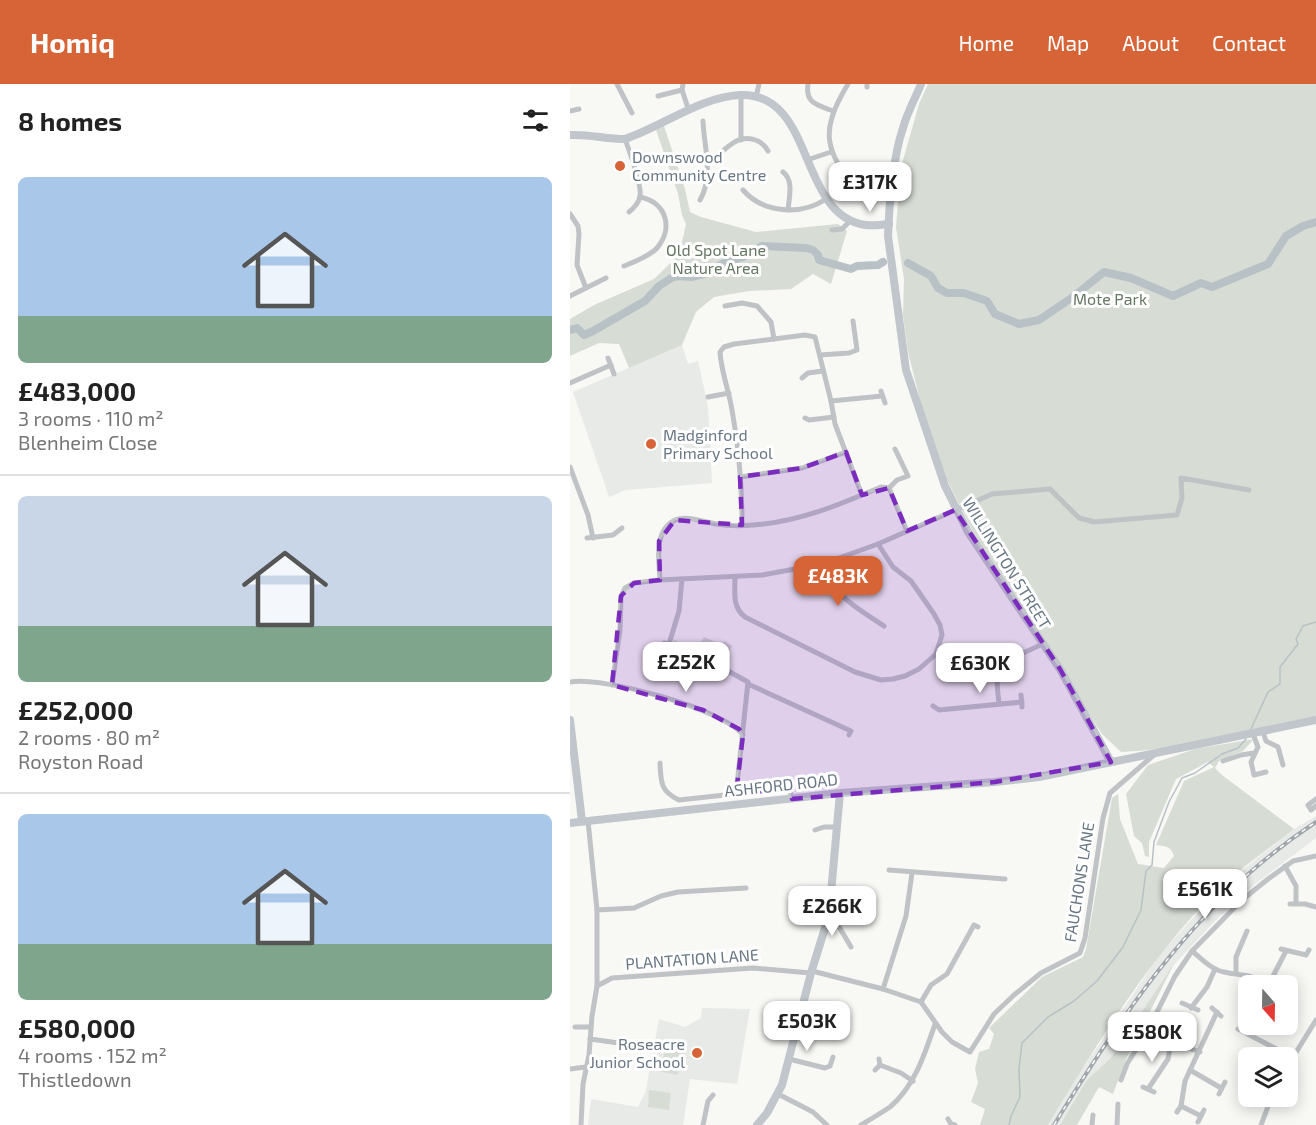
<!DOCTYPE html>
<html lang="en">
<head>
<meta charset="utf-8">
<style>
  :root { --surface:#fff; --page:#f6f6f6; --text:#222; --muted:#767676; --line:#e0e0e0; --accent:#d66437 }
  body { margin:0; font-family:"Exo 2",sans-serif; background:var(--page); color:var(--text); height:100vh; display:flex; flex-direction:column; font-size:22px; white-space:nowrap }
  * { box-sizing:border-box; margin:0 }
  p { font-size:20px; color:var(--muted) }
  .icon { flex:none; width:33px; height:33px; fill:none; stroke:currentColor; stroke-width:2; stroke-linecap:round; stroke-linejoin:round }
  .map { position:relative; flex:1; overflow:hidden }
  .sheet { display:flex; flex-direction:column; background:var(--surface); width:570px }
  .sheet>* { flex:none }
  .needle { width:39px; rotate:160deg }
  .fabs { position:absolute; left:668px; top:891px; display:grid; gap:12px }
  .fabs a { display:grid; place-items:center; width:60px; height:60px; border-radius:9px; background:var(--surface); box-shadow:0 3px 15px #0003; font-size:30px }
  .price { position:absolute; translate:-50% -51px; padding:0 14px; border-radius:12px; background:#fff; color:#222; font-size:20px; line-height:39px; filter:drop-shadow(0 2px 3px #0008) }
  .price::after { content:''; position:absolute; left:50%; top:36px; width:18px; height:14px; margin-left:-9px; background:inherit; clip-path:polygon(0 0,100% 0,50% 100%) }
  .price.active { background:var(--accent); color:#fff }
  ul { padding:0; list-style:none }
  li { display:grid; align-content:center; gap:12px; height:318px; padding:0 18px }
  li+li { border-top:2px solid var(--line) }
  li span { display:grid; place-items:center; height:186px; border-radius:9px; color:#555 }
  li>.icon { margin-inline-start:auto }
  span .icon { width:108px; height:108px; fill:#fffc; stroke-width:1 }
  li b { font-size:26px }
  h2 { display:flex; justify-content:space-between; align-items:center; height:72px; padding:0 18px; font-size:26px }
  header { display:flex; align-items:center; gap:36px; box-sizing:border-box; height:84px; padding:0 30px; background:var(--accent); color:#fff }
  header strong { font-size:28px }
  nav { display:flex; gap:33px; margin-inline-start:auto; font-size:21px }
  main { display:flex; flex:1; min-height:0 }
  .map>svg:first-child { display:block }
</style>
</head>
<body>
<header>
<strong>Homiq</strong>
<nav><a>Home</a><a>Map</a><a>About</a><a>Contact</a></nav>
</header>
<main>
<section class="sheet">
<h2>8 homes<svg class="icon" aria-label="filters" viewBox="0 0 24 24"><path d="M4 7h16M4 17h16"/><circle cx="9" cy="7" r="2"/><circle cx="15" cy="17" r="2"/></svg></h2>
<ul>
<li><span style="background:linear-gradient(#a9c7e8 75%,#7fa58c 0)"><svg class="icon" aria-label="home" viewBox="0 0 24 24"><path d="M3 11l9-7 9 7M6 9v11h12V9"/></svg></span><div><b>£483,000</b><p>3 rooms · 110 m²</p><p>Blenheim Close</p></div></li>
<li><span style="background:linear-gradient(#c9d6e8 70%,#7fa58c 0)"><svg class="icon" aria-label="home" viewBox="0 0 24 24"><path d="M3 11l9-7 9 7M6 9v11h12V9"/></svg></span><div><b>£252,000</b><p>2 rooms · 80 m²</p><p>Royston Road</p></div></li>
<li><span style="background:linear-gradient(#a9c7e8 70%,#7fa58c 0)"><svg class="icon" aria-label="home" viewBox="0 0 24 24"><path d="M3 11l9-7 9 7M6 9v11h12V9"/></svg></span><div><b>£580,000</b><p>4 rooms · 152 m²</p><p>Thistledown</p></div></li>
</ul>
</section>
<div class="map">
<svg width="746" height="1041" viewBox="0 0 746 1041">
  <rect width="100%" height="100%" fill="#f8f8f5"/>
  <g fill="#e8eae8">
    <path d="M112 261 118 280 128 277 138 322 142 399 56 406 39 413 3 308Z"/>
    <path d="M746 732V754L685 800 645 837 604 881 540 975 507 1041H478L509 990 591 869 652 802 724 745Z"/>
    <path d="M132 924 180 925 167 1000 120 995 113 1041H18L21 1015 68 1023 76 1006 89 935 115 943 131 934Z"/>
  </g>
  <g fill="#d7dcd5">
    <path d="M358 0H746V633C681 644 617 666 551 668L532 650 405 452 375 392 354 332 338 268 333 231 334 195 326 143 331 83 349 20Z"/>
    <path d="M93 39 115 105 120 128 131 133 186 148 268 140 277 147 261 200 243 190 221 205 179 207 144 213 126 228 112 261 59 284 49 260 29 259 0 272V235L24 221 84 195 109 171 116 140 112 131 108 110 85 43Z"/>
    <path d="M134 553 152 561 154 557 162 562 156 573 132 564 123 565 104 558V556L123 564 130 560Z"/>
    <path d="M684 655 673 667 649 677 645 684 652 691 724 745C700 764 674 781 652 802 583 867 527 960 478 1041H410L415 1025 401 1018 408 999 405 985 409 968 419 965 424 950 419 944 472 893 513 873 516 865 542 714 548 710 550 735 568 780 594 784 604 772C601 762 595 762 586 761L614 697 644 683 638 678 606 695 579 758V773L575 772 572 759 564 752 556 710 578 681 625 665Z"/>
    <path d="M604 880 556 975 543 1010 529 1003 507 1041H490L517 996 540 975Z"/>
    <path d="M97 961 115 967 107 991 89 987Z"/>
    <path d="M79 1006 101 1009 99 1026 78 1023Z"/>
  </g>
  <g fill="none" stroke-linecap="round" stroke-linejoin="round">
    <g stroke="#b8c1c6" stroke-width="1.5">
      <path d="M681 645 698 608 710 600V583L728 560 726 555 733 542 746 538"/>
      <path d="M439 1041 441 1032 450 1013 449 985 452 959 478 933 504 917 527 897 553 863 571 826 576 787 582 781 584 758 599 718 612 694 625 689 652 670 668 664 676 655"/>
    </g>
    <g stroke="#b8c1c6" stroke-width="8">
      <path d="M338 179 361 192 368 204 377 209H394L417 217 425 230 449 240 469 236 503 213 534 188 561 194 603 212 631 199 642 203 698 180 716 152 733 142 746 138"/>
      <path d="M0 246 7 244 14 251 23 247 75 217 89 202 103 193 110 192 121 193 134 190 156 178 173 173 192 162 236 164 243 166 248 171 249 176 281 185 287 182 308 181 313 178"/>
    </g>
    <g stroke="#bfc3c6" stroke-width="5">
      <path d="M47 0 62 29"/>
      <path d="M113 0 112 6 119 27"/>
      <path d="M238 0C235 20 248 21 263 27"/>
      <path d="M278 0C246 53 258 67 290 113"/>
      <path d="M297 3V0"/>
      <path d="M88 12 112 6"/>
      <path d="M186 13 189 0"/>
      <path d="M0 27 9 25"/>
      <path d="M55 55C59 66 72 103 70 112 69 119 64 124 59 128"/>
      <path d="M171 56V11"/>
      <path d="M138 76C149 72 154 65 163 59 175 51 191 54 198 67"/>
      <path d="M237 76 261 68"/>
      <path d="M213 88C224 96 219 114 218 126"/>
      <path d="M173 106C193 129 231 132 256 115"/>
      <path d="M130 116C144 92 134 63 133 37"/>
      <path d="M0 130 8 142 9 150 7 181 16 204"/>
      <path d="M262 146 272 145 280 137"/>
      <path d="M54 182C64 178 80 172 87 164 104 144 96 118 70 113"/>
      <path d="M0 212 36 194"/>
      <path d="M155 222 172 219 187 222 201 238 204 255"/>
      <path d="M250 271 279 269 287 266 283 237"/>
      <path d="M38 274 44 290"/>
      <path d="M232 294 238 289 253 287"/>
      <path d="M0 299 41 281"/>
      <path d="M311 307 315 319"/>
      <path d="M138 313 159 309"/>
      <path d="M261 317 312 312"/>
      <path d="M235 334 239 336 264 333"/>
      <path d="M0 383 18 431 23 454"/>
      <path d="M170 393 232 384 276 368"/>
      <path d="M319 404 327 396 338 392 325 365"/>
      <path d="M319 404 337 447"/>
      <path d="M172 441C172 403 169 364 162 326 159 307 151 287 150 268L154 263 164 260 235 251 245 253 261 317 265 340 292 411"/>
      <path d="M17 454 43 451 52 444"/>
      <path d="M252 480C260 510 290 526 314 542"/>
      <path d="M165 493C165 508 162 523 175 533L285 588 311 596 323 595 335 592 349 585 366 570 372 551 370 541 364 530 341 497 323 483 308 460"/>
      <path d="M90 496C89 477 83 447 105 436 117 431 133 438 146 440 158 442 171 442 183 441 228 438 269 421 311 403L319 404"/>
      <path d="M94 559 105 561"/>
      <path d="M99 560 109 527 112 495"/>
      <path d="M366 570 389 587"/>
      <path d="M144 574 142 578 178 598 166 710"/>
      <path d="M384 589 396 584"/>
      <path d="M0 598C32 592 154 625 173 651"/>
      <path d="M178 600 281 647 279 651"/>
      <path d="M42 601 50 546 51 512 55 504 64 499 90 496 192 491 252 480 308 460 422 410 480 405 509 434 517 436 524 438 607 431 612 414 611 394 679 406"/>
      <path d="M451 611 452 623"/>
      <path d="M429 619C428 610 426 598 428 589 431 575 461 567 472 560"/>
      <path d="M363 622 369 626 452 618"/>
      <path d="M693 648 696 657 708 663 713 681"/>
      <path d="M683 650 688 663 681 678 684 691 696 688"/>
      <path d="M653 677 671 671 684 669"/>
      <path d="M90 679C91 698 90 707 109 716L219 704 222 715"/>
      <path d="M746 715 738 721 741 726 746 722"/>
      <path d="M245 746 254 743H266"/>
      <path d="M715 782 726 802V819"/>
      <path d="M319 786 435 795"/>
      <path d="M720 820H735L746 823"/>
      <path d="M27 826 64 824 91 812 108 808 176 804"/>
      <path d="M259 831 268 841 281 863"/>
      <path d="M711 865 736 871 739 866"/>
      <path d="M622 867C632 875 642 886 654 888 672 892 686 890 700 902"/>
      <path d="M242 887 313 905 351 918 372 948 382 958 400 968 424 930 444 911 471 889 510 869 515 854 533 734 540 709 585 670"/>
      <path d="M666 889V873L677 847"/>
      <path d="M699 900 716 867"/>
      <path d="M27 902 42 894 183 884 241 889"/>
      <path d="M313 905 336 832 342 789"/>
      <path d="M351 918 361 901 377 890 404 841 408 843"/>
      <path d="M612 919 628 926"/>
      <path d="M621 924 637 903 645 885"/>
      <path d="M642 924 651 932"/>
      <path d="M5 943H21"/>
      <path d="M668 945 722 973"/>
      <path d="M577 948 591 955 630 968"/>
      <path d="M20 955 63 961"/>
      <path d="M219 975 255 984 260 982 263 973"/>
      <path d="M310 981 331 989 343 997"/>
      <path d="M717 983 746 936"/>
      <path d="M0 985 16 983"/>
      <path d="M305 986 310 981 309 975"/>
      <path d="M620 986 651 1004"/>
      <path d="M551 996 557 980 577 948 605 892 622 867 672 816 698 795 723 777 746 772"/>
      <path d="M573 1003 584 1008"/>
      <path d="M578 1005 598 975 601 959"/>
      <path d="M208 1010 243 1028 257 1041"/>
      <path d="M649 1010 655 998"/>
      <path d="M611 1022 631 1032"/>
      <path d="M607 1028 611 1022 615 997 647 928"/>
      <path d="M378 1035 381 1040 385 1041"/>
      <path d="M628 1038 634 1026"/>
      <path d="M11 1041 13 1000 19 971 22 932 27 902V826L18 737"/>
      <path d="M133 1041 138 1017 143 1011"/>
      <path d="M291 1041C301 1035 311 1029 320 1023 345 1002 355 969 365 940"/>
      <path d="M522 1041 523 1031"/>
      <path d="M547 1041 548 1020"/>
      <path d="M691 1041 702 1012"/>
    </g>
    <g stroke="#c0c6cb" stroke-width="8">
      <path d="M351 0C345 15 337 29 333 44 323 73 319 121 318 152L336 286 375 402 398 448 490 585 541 678"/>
      <path d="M0 51C19 50 36 55 55 55 93 42 130 13 170 11 246 8 227 132 296 141 303 142 311 141 319 140"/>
      <path d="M0 636 12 737"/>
      <path d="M187 1041 197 1029 212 1001 241 889 259 831 270 709"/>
    </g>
    <path stroke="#c0c6cb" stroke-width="8" d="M0 739 270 709 425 698 469 693 746 636"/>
    <g stroke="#a1a7ac" stroke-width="4">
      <path id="rail" d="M484 1041C555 925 630 814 746 738"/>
    </g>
    <use href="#rail" stroke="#fff" stroke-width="1.5" stroke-dasharray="4.5" stroke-linecap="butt"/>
  </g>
  <path fill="#7b2cbf" fill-opacity="0.2" stroke="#7b2cbf" stroke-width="4.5" stroke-dasharray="12 8" stroke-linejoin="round" d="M276 368 292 411 319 404 337 447 385 426 490 585 541 678 425 698 222 715 219 704 166 710 173 651 169 645 133 626 42 601 51 512 64 499 90 496 89 457 105 436 172 441 170 393 232 384Z"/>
  <g fill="#d66437" stroke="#fff" stroke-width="2">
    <circle cx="50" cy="82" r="6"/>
    <circle cx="81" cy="360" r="6"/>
    <circle cx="127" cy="969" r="6"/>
  </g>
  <g text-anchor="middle" stroke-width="6" stroke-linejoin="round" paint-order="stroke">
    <g font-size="16" fill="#697784" stroke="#fff" text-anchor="start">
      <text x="62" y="79">Downswood<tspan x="62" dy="18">Community Centre</tspan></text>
      <text x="93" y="357">Madginford<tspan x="93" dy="18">Primary School</tspan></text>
      <text x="115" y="966" text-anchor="end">Roseacre<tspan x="115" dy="18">Junior School</tspan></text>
    </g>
    <g font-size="16" fill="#667763" stroke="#fff">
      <text x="146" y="172">Old Spot Lane<tspan x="146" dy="18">Nature Area</tspan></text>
      <text x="540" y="221">Mote Park</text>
    </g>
    <g font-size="16" fill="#697784" stroke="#fff">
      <text transform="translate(437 479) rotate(58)" y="6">WILLINGTON STREET</text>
      <text transform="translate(211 701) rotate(-6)" y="6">ASHFORD ROAD</text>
      <text transform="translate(509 798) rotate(-81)" y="6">FAUCHONS LANE</text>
      <text transform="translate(122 875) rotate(-4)" y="6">PLANTATION LANE</text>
    </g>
  </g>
</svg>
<div class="fabs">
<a><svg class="needle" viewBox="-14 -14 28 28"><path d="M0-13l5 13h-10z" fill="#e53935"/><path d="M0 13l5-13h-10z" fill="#767676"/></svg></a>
<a><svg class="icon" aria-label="layers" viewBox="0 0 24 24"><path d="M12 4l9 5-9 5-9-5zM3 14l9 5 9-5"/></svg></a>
</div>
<b class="price" style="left:300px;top:129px">£317K</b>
<b class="price active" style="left:268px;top:523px">£483K</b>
<b class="price" style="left:116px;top:609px">£252K</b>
<b class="price" style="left:410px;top:610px">£630K</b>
<b class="price" style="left:635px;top:836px">£561K</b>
<b class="price" style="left:262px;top:853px">£266K</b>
<b class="price" style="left:237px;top:968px">£503K</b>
<b class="price" style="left:582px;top:979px">£580K</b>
</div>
</main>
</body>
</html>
